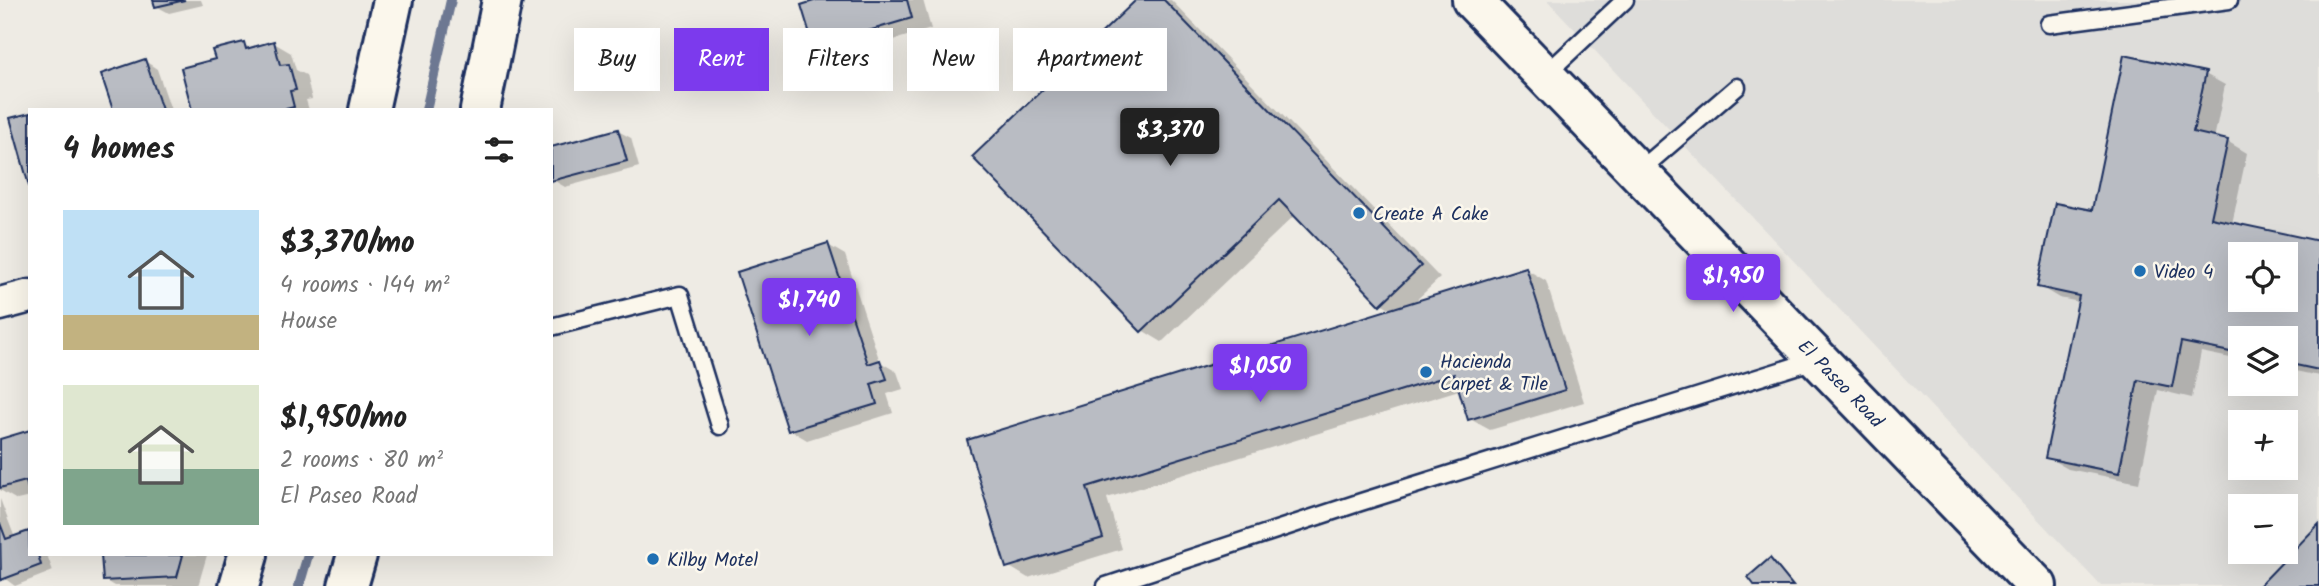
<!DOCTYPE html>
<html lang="en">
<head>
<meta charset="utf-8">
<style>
  :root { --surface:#fff; --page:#f2f2f2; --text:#222; --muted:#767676; --accent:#7c3aed }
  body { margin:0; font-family:Kalam,sans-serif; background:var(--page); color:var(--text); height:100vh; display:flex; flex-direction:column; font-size:26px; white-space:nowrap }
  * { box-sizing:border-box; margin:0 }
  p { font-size:23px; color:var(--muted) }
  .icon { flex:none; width:38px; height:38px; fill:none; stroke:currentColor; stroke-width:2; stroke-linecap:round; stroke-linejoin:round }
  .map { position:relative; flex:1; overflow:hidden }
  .details { position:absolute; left:28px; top:108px; width:525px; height:448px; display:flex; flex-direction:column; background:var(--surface); border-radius:0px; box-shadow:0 7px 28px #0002 }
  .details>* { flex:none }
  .top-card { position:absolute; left:574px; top:28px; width:665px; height:63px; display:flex; gap:14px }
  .buttons { position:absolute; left:2228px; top:242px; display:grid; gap:14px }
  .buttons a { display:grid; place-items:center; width:70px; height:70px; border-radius:0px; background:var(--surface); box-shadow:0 7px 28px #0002; font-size:35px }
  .price { position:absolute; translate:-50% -60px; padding:0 16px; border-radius:7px; background:var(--accent); color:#fff; font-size:23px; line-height:46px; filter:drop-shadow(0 2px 4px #0008) }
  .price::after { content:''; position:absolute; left:50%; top:42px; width:21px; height:16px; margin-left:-10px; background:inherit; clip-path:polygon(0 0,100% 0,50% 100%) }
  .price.selected { background:#222; color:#fff }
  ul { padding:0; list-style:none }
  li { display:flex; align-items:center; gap:21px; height:175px; padding:0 35px }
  li span { display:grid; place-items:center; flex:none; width:196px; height:140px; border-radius:0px; color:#555 }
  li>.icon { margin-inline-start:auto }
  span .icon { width:84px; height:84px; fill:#fffc; stroke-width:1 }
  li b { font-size:30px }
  h2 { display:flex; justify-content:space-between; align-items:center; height:84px; padding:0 35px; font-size:30px }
  .pill { padding:0 24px; border-radius:0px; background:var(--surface); box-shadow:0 7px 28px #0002; font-size:24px; line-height:63px }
  .pill.selected { background:var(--accent); color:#fff }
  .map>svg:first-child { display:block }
</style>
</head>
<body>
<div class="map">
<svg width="2319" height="586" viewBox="0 0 2319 586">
  <rect width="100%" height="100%" fill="#eeebe4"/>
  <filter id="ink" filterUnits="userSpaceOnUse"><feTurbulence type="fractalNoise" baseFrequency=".0143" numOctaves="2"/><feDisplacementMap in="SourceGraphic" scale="14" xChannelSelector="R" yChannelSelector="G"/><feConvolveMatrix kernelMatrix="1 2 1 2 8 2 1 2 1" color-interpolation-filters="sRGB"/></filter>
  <g filter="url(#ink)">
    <path fill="#deddda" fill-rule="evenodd" d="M1547 0H2319V586H2101ZM2240 254H2286V299H2240ZM2240 338H2286V383H2240ZM2240 422H2286V467H2240ZM2240 506H2286V551H2240Z"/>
    <g fill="#0003" fill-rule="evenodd">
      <path d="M155 0H201L203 5 169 13 156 6Z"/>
      <path d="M823 0H923L931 29 836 57 815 46Z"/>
      <path d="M1139 0H1171L1440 278 1412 304 1526 269 1546 281 1584 402 1490 430 1470 419 1459 390 1107 498 1122 549 1028 578 1008 566 969 441 1393 310 1381 303 1295 215 1162 342 1142 330Z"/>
      <path d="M274 43 291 53 296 70 306 75 312 99 306 100 309 110H194L183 69 217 61 243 44 252 49Z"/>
      <path d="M145 61 157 69 171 110H115L104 75Z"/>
      <path d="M2205 74 2225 85 2214 139 2227 141 2247 153 2232 224 2319 242V376L2286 369V338H2240V360L2201 352 2192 398 2158 390 2139 483 2068 469 2047 457 2080 302 2059 298 2039 286 2093 212ZM2240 254H2286V299H2240Z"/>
      <path d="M618 131 631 138 639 167 565 187 553 180Z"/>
      <path d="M828 245 845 255 880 362 897 372 903 389 887 394 893 413 807 440 790 430Z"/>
      <path d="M30 432V497L17 500 0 490V440Z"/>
      <path d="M0 499 15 538 30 533V555H47L53 571 15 586 0 575Z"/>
      <path d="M103 555H207L198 586H115L105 580Z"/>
      <path d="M1770 561 1776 564 1794 586H1757Z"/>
    </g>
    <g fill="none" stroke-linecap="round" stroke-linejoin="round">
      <g stroke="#6d7892" stroke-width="10">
        <path d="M426 110 451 0"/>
        <path d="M299 586 308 555"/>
      </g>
    </g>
    <g fill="#b9bcc3" stroke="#1b2f5e" stroke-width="2" fill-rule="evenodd">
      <path d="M153 0H185L155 7Z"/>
      <path d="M817 0H907L912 18 814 47 801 5Z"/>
      <path d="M1136 0H1164L1421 266 1380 305 1279 200 1141 332 972 157Z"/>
      <path d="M274 41 280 65 289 64 296 90 290 91 294 107 282 110H192L181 68 215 59 212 50 244 42 246 49Z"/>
      <path d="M2124 55 2206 72 2193 132 2228 140 2211 218 2319 241V370L2286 363V338H2240V354L2181 342 2172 387 2138 380 2119 473 2045 458 2079 296 2037 287 2055 203 2092 210ZM2240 254H2286V299H2240Z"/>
      <path d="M145 59 162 110H113L101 74Z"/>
      <path d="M30 113V186H29L10 118Z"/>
      <path d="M618 129 627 161 551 181V147Z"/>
      <path d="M828 243 868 364 880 360 887 379 871 384 877 404 788 431 737 272Z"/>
      <path d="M1526 267 1565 390 1468 420 1454 374 1087 487 1103 538 1006 568 967 440Z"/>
      <path d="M30 430V497L26 481 0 488V439Z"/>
      <path d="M0 523 6 539 29 531 30 555H38L41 565 1 580Z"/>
      <path d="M2319 524V586H2259Z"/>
      <path d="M101 555H183L177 577 103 581Z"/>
      <path d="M1770 558 1793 586H1755L1748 577Z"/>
    </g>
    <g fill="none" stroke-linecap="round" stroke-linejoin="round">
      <g stroke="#1b2f5e" stroke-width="21">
        <g id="lane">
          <path d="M2049 24 2229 0"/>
          <path d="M1544 76 1625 0"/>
          <path d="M1638 172 1737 87"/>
          <path d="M551 327 680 295 720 426"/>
          <path d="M1106 586 1361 502 1818 359"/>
        </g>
      </g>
      <g stroke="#1b2f5e" stroke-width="37">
        <path id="street" d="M0 304 30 296"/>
      </g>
      <g stroke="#1b2f5e" stroke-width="44">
        <g id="secondary">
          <path id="s1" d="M1472 0 2037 586"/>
          <path d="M369 110 393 0"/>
          <path d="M480 110 502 0"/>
          <path d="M239 586 248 555"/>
          <path d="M348 586 357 555"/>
        </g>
      </g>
      <use href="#lane" stroke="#fbf7ec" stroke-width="16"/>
      <use href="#street" stroke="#fbf7ec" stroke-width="32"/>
      <use href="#secondary" stroke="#fbf7ec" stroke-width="38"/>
    </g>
  </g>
  <g fill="#1f6fb2" stroke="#fbf7ec" stroke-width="2.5">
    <circle cx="1359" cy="213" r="7"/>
    <circle cx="2140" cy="271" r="7"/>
    <circle cx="1426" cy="372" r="7"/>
    <circle cx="653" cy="559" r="7"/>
  </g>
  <g text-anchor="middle" stroke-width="5" stroke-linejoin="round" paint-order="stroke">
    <g font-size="19" fill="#1b2f5e" stroke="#fbf7ec" text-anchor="start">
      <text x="1373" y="220">Create A Cake</text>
      <text x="2154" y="278">Video 4</text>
      <text x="1440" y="368">Hacienda<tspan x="1440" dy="22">Carpet &amp; Tile</tspan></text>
      <text x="667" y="566">Kilby Motel</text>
    </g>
    <g font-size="19" fill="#1b2f5e" stroke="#fbf7ec">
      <text dy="7" stroke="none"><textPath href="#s1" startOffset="532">El Paseo Road</textPath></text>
    </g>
  </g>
</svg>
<div class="buttons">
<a><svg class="icon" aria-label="locate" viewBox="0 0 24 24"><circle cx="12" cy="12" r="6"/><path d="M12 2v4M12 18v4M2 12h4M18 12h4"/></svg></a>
<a><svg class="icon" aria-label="layers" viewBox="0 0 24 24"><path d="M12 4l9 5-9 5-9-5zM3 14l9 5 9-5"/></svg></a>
<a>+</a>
<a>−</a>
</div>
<b class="price selected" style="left:1170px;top:168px">$3,370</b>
<b class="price" style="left:1733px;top:314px">$1,950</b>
<b class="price" style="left:809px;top:338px">$1,740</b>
<b class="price" style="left:1260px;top:404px">$1,050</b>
<div class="top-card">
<a class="pill">Buy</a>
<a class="pill selected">Rent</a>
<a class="pill">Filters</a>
<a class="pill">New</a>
<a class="pill">Apartment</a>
</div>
<section class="details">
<h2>4 homes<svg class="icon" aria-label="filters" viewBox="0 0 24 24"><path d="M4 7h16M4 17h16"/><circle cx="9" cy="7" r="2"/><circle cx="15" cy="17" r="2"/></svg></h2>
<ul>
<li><span style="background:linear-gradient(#bfe0f5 75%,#c2b280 0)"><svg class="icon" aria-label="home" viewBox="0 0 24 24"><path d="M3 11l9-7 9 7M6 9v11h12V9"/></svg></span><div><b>$3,370/mo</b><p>4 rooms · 144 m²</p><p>House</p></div></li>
<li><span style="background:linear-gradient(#dfe7d0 60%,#7fa58c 0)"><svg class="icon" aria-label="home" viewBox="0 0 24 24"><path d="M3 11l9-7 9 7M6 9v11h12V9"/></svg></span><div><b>$1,950/mo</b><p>2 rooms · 80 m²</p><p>El Paseo Road</p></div></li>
</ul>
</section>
</div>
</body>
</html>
